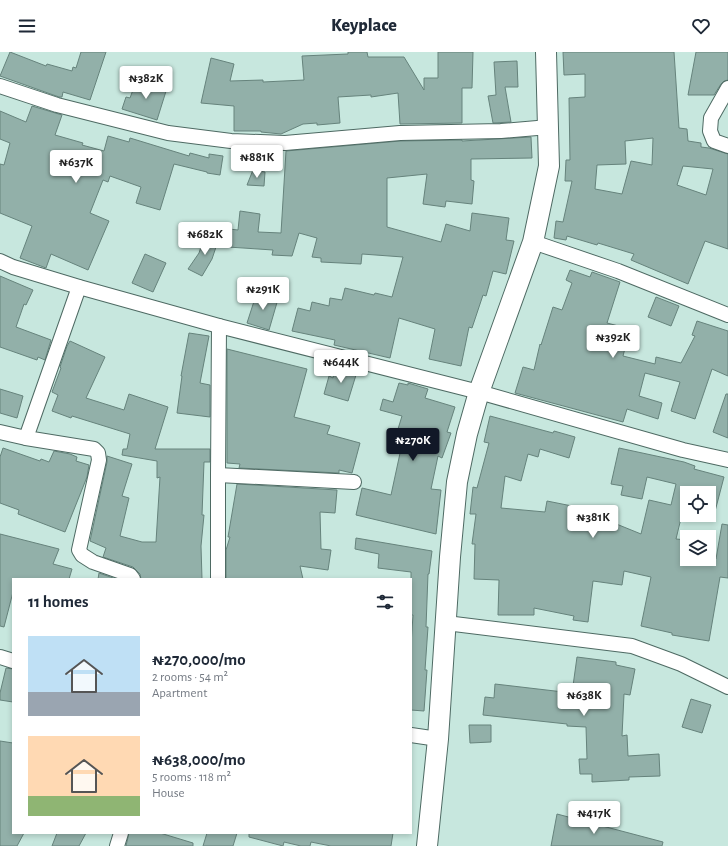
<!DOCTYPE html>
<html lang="en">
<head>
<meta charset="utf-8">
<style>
  :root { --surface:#fff; --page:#f6f6f7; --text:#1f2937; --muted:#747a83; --accent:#111827 }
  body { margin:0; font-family:"Alegreya Sans",sans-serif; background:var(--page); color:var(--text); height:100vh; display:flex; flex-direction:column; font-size:15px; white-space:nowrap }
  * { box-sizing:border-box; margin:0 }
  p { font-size:13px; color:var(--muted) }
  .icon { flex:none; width:22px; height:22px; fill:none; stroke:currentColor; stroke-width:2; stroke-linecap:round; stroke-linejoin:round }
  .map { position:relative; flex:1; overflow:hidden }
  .side { position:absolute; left:12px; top:526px; width:400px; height:256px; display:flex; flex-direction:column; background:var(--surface); border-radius:0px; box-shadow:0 2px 6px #0003 }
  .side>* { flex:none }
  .buttons { position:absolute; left:680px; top:434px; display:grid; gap:8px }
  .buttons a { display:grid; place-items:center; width:36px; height:36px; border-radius:0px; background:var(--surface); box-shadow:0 2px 6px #0003; font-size:20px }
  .price { position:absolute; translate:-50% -34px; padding:0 9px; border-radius:4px; background:#fff; color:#222; font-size:13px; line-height:26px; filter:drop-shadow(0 1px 2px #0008) }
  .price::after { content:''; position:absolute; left:50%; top:24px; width:12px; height:9px; margin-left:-6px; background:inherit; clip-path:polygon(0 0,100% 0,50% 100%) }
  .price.current { background:var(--accent); color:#fff }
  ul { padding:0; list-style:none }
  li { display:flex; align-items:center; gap:12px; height:100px; padding:0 16px }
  li span { display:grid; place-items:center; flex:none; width:112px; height:80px; border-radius:0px; color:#555 }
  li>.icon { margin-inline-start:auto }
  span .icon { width:48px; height:48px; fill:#fffc; stroke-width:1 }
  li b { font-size:17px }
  h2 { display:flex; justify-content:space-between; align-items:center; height:48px; padding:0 16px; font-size:17px }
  header { display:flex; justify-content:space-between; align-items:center; height:52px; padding:0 16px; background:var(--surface); font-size:18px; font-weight:800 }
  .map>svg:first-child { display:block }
</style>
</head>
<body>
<header><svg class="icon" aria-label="menu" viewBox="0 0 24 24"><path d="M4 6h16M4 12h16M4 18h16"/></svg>Keyplace<svg class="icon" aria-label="heart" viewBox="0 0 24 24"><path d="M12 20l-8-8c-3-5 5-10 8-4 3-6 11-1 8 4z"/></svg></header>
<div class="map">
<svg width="728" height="794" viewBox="0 0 728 794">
  <rect width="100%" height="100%" fill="#c7e7de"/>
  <g fill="#92b0a9" stroke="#66837c" fill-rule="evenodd">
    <path d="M10 0 46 14 47 12 72 19 73 15 76 16 81 0H106L90 48 63 40 62 45H59L0 24Z"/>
    <path d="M348 0H367L368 5H404L424 38V26H438V0H473L472 36H462V71L400 72 398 41 371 45V43L338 45 340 71 317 73V71L303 72 281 82 261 80V79H234V54L201 51 211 6 234 12 230 29 263 28V30L304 28 302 4 348 2Z"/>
    <path d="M563 0H674L679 76 687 77 688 89 701 91V95L709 96 728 102V197L705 189 688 232 631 208 634 202 598 191 597 193 567 184 566 188 554 186 556 169 563 170 572 129H565L566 108H570L569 46 585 45V22L564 23ZM653 86 652 113 631 109 622 142 595 137 597 113 626 112 625 89ZM683 114 713 117 706 143 677 133Z"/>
    <path d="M696 0H728V28L724 29 721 32 714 43H688Z"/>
    <path d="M517 9 518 35H505L511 70 493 71 488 44 496 43 494 10Z"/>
    <path d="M137 27 167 36 157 68 122 57 126 45 130 46Z"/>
    <path d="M32 54 62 63 55 83 83 91 82 93 104 99 108 84 129 90 130 86 189 104 190 101 209 106V102L223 104 220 123 207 121V120L174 112 160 158 136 151 141 135 110 124 108 130 103 128 90 161 109 169 88 218 51 202 46 216 20 206 32 174 0 161V112L4 113 10 91 0 87V59L26 70Z"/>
    <path d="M531 85 532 106 471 107V128L474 129 472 152 446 149 445 155 423 152 427 122 387 126V175L441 190 446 172 470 179 472 161 509 166 506 188 514 189 506 222 493 219 486 244 483 243 472 276 469 275 461 314 429 307 435 277 399 266 390 306 334 293 335 288 292 279 298 256 310 259 312 250 329 254 330 246 342 248 345 236 374 243 375 241 392 245 403 205 362 202 361 212 321 210V206L312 205 317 186 299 181 292 204 272 203 273 198 228 195 229 177 238 178 240 159 260 162 258 180 281 181 286 99 400 89 462 88V89Z"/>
    <path d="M253 118 265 120 264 134 247 133Z"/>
    <path d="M207 183 219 186 212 207 202 224 188 217 199 201 201 195H204Z"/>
    <path d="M145 202 166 211 153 240 132 231Z"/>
    <path d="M570 218 590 225 592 220 620 230 607 271 630 277 623 304 655 312 656 305 681 311 695 284 692 283 697 269 728 279V324L712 317 695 367 671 359 680 330 645 321 639 344 662 351 658 367 627 357 623 370 515 341 523 315 534 318 540 292 541 293 553 255 562 258 572 231 566 228Z"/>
    <path d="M0 224 33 238 26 253 24 252 16 275 51 288 45 308 38 305 37 308 0 295Z"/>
    <path d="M257 240 278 247 269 278 247 271Z"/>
    <path d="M656 245 679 254 671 274 648 265Z"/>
    <path d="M189 281 209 284 200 331 210 333V365L177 361 182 324H181Z"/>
    <path d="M70 289 105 305 86 346 124 358 129 342 168 355 155 397H210V410H204L202 463H204L201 494 202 527H141L140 522 133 515 103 505 106 496 90 489 107 410V404L132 412 122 444 129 446 120 484 142 490H156L160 425 157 426V409L122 403 123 397H127L130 382 72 364 71 366 52 359 58 343 52 340 61 316 60 315 67 294Z"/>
    <path d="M227 297 307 317 294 365 330 374 327 382 360 391 352 421 339 418V421L239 416 240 412 227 411Z"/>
    <path d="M341 314 354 317 353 322 356 323 348 349 324 342 329 324 333 326 334 321 339 323Z"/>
    <path d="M399 331 408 333V331L428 337 425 346 455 355 447 380 451 381 442 406 438 404 431 437 441 438 436 482 356 463 362 436 391 443 402 392 394 390 402 364 380 358 383 347 393 350Z"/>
    <path d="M0 337 23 344 17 366 0 361Z"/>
    <path d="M726 342H728V386L713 380Z"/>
    <path d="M490 364 553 381 554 379 575 385 569 406 540 397 538 405 528 402 521 429 505 424 501 456 545 460 547 449 582 456V458L641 482 649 448 671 453 676 432 647 425 642 447 621 443 623 434 611 432 619 396 684 410 695 414 694 417 724 425 713 467 709 466V441H687V459L683 458 676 487 687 488V507H716L722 472 728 473V526L720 525 709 589 672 583V581L641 574 651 525 624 519 622 533 593 529 588 570 573 568 574 564 534 556V563H498L499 528 474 527 475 492H472L476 462H470L473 435 477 436 489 391 484 390Z"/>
    <path d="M3 396 40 409 41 407 49 410 54 399 70 402 77 405 76 409 89 413 87 425 65 480 18 462 19 458 0 451V405Z"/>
    <path d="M237 432 337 438 335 461 320 460 321 497 331 498 328 518 300 514 303 527H226V498L230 485H228Z"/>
    <path d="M0 482 59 497 53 512 72 517 69 527H13V540L4 575 0 574Z"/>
    <path d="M356 486 432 499 429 522H428L426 575H428L425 618H427L424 659 411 658V593L413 563H411V520L378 516 379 502 355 497Z"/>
    <path d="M99 521 116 527H98Z"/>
    <path d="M577 605 616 610V613L635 617 630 643 624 642 622 684 627 683 628 704 659 702 660 724 629 725V728L592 730V722H580L579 707H587L586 675 567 674V672L483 663 485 645 494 646 495 632 572 641Z"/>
    <path d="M6 616 13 617V650L0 648V641Z"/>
    <path d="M691 647 711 653 702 681 682 675Z"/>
    <path d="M469 673H491V690L470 691Z"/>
    <path d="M0 689 13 691V781H24L17 794H0Z"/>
    <path d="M557 762 663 790 662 794H551Z"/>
    <path d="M57 781H86L79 794H52Z"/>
    <path d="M129 781H160L193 791V794H126Z"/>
    <path d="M207 781H237L233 794H203Z"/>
    <path d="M249 781H393L391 794H331L311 790 310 794H301L284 790 283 794 249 785Z"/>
  </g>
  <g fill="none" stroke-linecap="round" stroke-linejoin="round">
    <g stroke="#4e6a63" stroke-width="16">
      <g id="street">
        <path d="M0 34 57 53 168 81 231 89 285 91 400 81 501 79 549 75"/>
        <path d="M728 36 711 66 710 79 714 89 728 94"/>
        <path d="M533 190 618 219 728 263"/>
        <path d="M0 209 13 215 79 235 219 274 479 340 683 398 728 408"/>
        <path d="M0 380 26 386 94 397 98 401 99 408 79 498 82 503 93 510 130 523 133 527"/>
        <path d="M26 386 79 235"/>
        <path d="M218 423 354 430"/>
        <path d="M218 527V423L219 274"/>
        <path d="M446 571 632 594 681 612 728 635"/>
        <path d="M0 605 13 609"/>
        <path d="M411 683 438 687"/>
        <path d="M117 794 121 781"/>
      </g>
    </g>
    <g stroke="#4e6a63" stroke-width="22">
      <path id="secondary" d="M427 794 438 687 450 505 457 430 467 382 479 340 533 190 549 114 546 0"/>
    </g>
    <use href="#street" stroke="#fff" stroke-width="14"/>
    <use href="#secondary" stroke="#fff" stroke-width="20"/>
  </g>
</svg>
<div class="buttons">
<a><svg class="icon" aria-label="locate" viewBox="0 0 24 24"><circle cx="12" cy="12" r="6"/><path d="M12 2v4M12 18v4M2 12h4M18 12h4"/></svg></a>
<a><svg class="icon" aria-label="layers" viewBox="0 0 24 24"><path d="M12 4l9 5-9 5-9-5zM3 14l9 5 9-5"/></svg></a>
</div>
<b class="price" style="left:146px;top:48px">₦382K</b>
<b class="price" style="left:257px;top:127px">₦881K</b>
<b class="price" style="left:76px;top:132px">₦637K</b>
<b class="price" style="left:205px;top:204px">₦682K</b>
<b class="price" style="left:263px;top:259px">₦291K</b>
<b class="price" style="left:613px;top:307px">₦392K</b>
<b class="price" style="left:341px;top:332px">₦644K</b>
<b class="price current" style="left:413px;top:410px">₦270K</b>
<b class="price" style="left:593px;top:487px">₦381K</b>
<b class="price" style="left:584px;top:665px">₦638K</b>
<b class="price" style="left:594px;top:783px">₦417K</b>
<section class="side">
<h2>11 homes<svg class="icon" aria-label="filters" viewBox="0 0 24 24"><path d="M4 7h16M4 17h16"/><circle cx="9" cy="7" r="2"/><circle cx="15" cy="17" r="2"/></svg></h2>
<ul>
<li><span style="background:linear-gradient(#bfe0f5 70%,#9aa5b1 0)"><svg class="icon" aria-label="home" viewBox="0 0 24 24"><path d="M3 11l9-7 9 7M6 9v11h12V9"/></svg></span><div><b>₦270,000/mo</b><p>2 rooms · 54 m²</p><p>Apartment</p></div></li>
<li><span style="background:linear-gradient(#ffd9b3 75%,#8fb573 0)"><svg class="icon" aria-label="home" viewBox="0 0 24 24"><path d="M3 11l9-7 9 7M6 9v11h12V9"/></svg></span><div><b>₦638,000/mo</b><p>5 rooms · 118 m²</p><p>House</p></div></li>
</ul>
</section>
</div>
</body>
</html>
